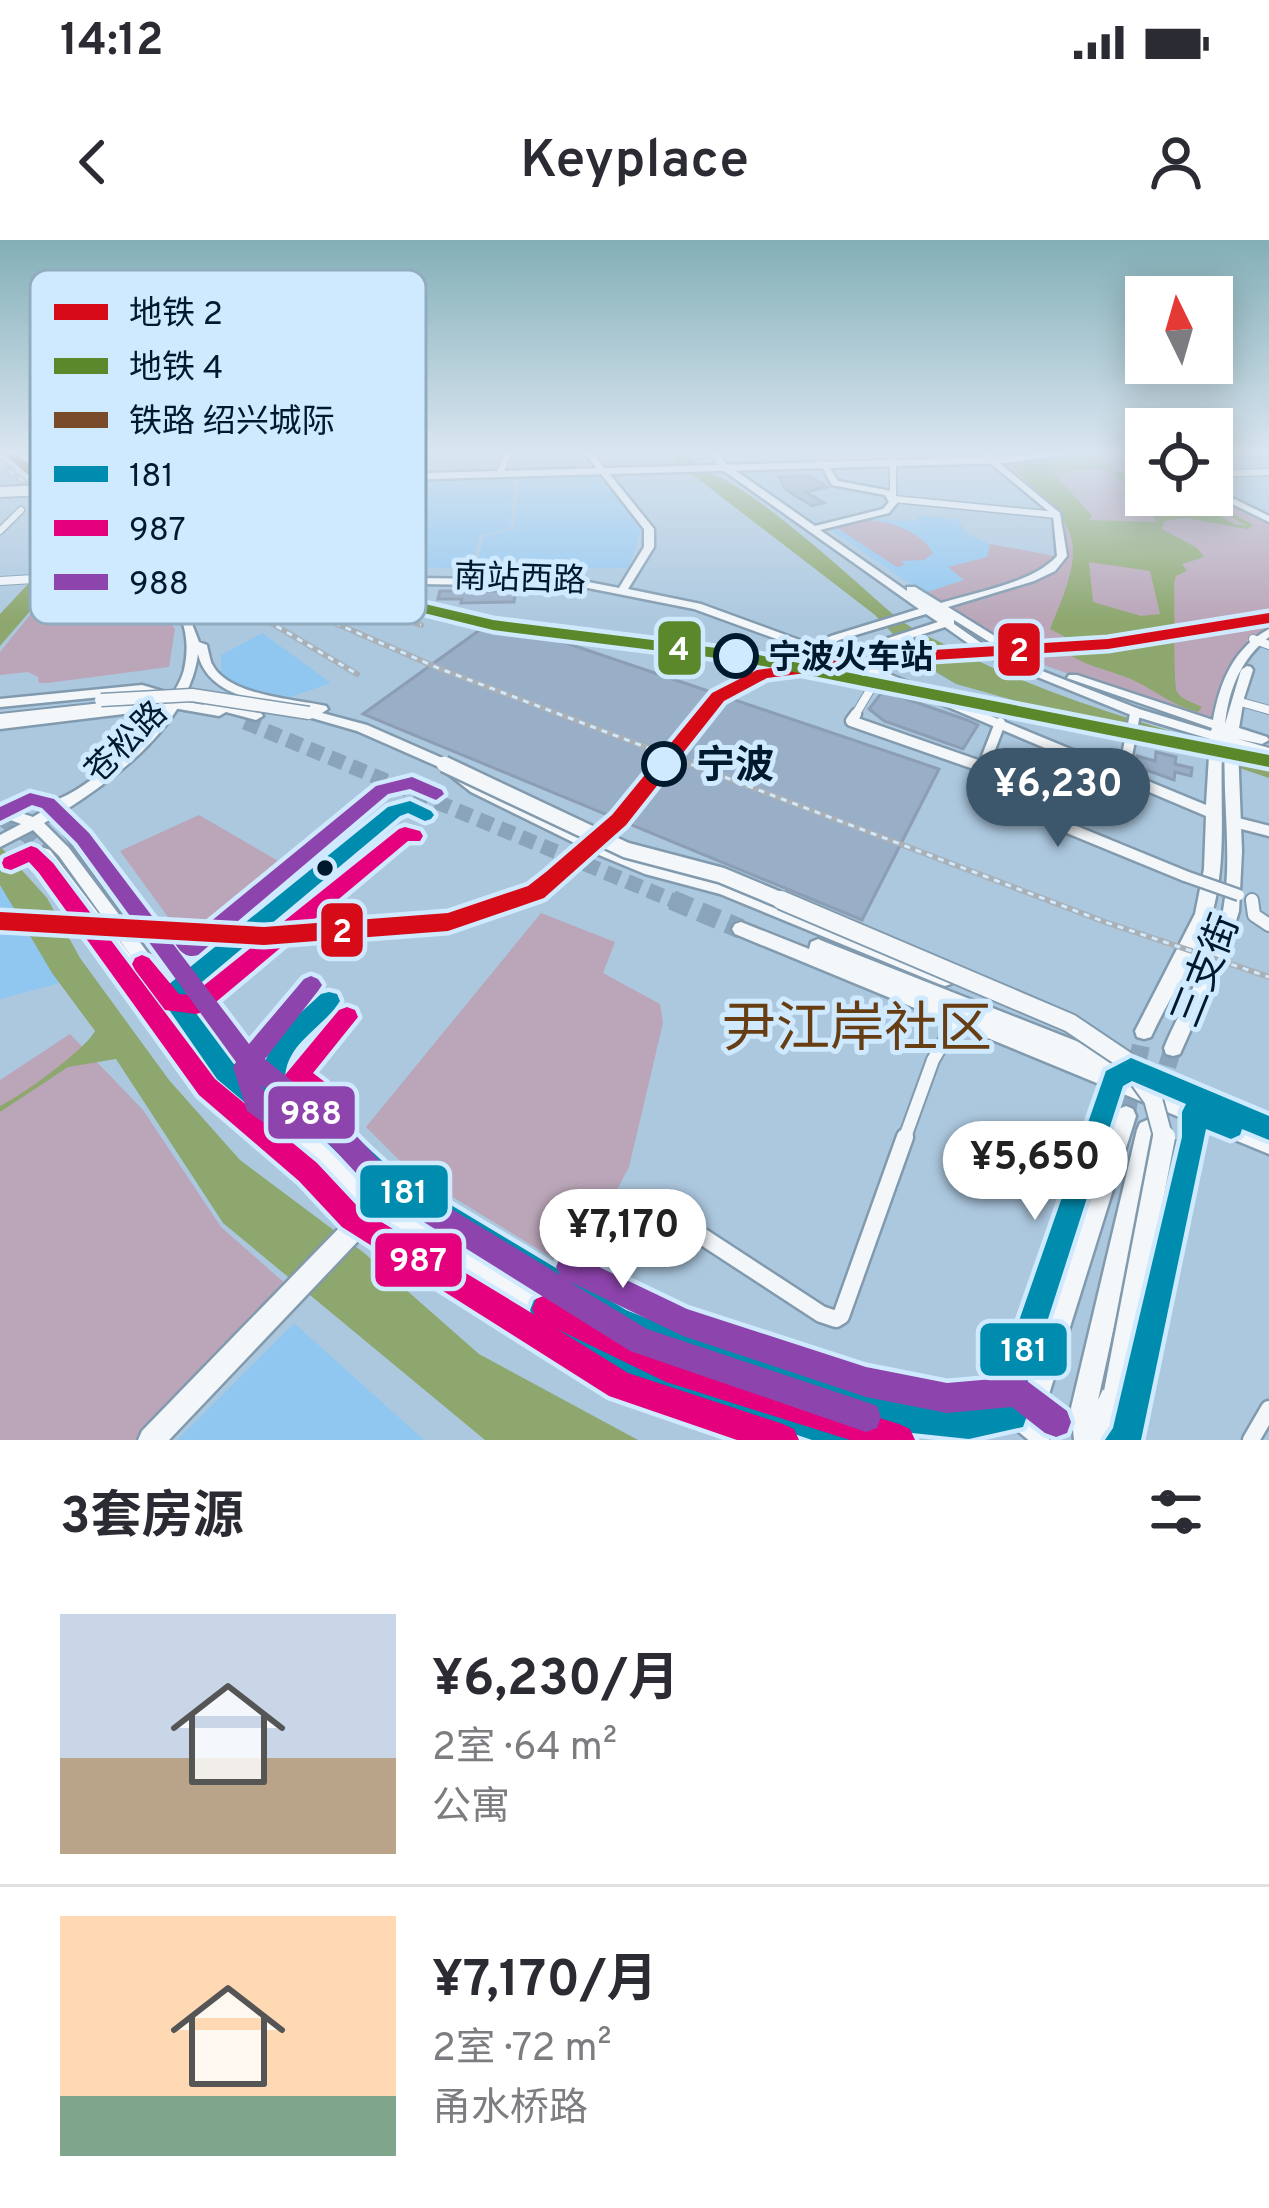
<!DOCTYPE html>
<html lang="zh">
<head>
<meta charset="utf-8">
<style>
  :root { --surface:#fff; --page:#f7f7f7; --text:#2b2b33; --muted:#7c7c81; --line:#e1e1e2; --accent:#3c566b }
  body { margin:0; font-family:Overpass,"Noto Sans SC",sans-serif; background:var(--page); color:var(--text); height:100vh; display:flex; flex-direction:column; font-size:45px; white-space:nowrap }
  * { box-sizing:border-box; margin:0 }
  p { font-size:39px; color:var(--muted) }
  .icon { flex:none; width:66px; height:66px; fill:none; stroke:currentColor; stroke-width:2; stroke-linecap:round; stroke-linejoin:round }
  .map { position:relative; height:1200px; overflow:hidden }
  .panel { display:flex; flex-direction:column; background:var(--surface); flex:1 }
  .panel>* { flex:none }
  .needle { width:78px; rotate:355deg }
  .fabs { position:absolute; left:1125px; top:36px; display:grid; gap:24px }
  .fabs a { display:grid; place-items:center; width:108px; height:108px; border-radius:0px; background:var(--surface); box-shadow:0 6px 30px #0003; font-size:60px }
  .price { position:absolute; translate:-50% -102px; padding:0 27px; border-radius:42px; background:#fff; color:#222; font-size:39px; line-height:78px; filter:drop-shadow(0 3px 6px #0008) }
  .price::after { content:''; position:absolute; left:50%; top:72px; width:36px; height:27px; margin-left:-18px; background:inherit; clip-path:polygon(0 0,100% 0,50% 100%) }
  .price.on { background:var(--accent); color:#fff }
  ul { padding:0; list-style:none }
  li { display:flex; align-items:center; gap:36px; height:300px; padding:0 60px }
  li+li { border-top:3px solid var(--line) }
  li span { display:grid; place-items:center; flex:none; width:336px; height:240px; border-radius:0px; color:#555 }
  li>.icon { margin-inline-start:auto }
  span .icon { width:144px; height:144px; fill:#fffc; stroke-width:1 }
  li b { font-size:51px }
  h2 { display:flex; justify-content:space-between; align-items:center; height:144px; padding:0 60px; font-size:51px }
  .status { display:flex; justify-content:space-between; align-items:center; height:84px; padding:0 60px; background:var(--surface); direction:ltr }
  .status svg { height:33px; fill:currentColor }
  header { display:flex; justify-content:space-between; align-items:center; height:156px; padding:0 60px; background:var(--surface); font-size:54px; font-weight:600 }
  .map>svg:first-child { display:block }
</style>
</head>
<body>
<div class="status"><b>14:12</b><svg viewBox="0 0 49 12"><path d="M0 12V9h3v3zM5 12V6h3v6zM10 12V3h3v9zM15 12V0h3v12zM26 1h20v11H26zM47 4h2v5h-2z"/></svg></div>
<header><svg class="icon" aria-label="back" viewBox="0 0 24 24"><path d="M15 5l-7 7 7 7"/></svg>Keyplace<svg class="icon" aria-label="person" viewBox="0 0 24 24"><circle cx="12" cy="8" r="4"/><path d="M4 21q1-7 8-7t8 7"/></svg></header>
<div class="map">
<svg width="1269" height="1200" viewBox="0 0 1269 1200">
  <rect width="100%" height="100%" fill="#acc8df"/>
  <g fill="#90c7f1">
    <path d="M596 234 624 262 641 290 629 328 477 327 483 297 514 289 519 237Z"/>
    <path d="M514 238 511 288 480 296 471 328 332 326 330 317 375 241Z"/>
    <path d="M915 276 957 279 967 294 990 304 987 317 949 328 966 340 924 353 826 287 860 278 917 281Z"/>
    <path d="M262 393 331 443 290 457 241 447 221 436V415Z"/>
    <path d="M0 646 6 650 60 743 0 759Z"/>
    <path d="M294 1083 424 1200H177Z"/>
  </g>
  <g fill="#baa6b8">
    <path d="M984 212H1146V255L1212 254 1269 283V388L1249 397 1210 484 1041 424 1009 409 924 353 964 340 948 327 987 317 990 304 1065 318C1068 267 1025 238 984 212Z"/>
    <path d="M869 280C893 282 921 292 933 313L924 320 901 321 905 325 897 327 834 286Z"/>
    <path d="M91 337C130 337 154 358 175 389L169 427 48 443H39L38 437 28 432 0 435V412L37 366 59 342Z"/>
    <path d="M199 575 299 633 200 721 120 611Z"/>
    <path d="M541 673 615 702 603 733 660 764 663 783 629 927 574 1031 410 931 366 887Z"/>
    <path d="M70 794 143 870 221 987 288 1046 138 1200H0V840Z"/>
  </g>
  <g fill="#8da76e" fill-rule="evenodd">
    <path d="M663 212H687L706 233C743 237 861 347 894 375 912 391 938 400 958 411 1056 461 1164 489 1269 520V538L1165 503 956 444 919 422 875 375Z"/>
    <path d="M1005 212H1091L1116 232 1146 234 1122 235 1162 275 1199 265 1185 255 1234 284 1247 286 1193 255H1199L1253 285 1247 289 1185 278 1164 281 1162 289 1197 308 1204 317 1182 324 1187 331 1176 336 1174 343C1175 359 1173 447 1177 452 1182 460 1194 463 1202 467L1198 472C1173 466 1158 452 1135 441 1110 429 1082 427 1061 408L1069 399 1050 389C1088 299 1081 289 1012 228L1020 222ZM1097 229 1111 232 1135 254 1120 253 1141 259 1157 282 1089 280 1092 276 1053 232ZM1089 322 1150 331 1160 374 1141 376 1093 362Z"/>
    <path d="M140 254 110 270 102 288 0 406V374L87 281 118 255Z"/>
    <path d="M0 606 47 658 80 718 169 840 240 920 363 1012 479 1114 638 1200H485L223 983 116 819 68 827 0 872V866C21 856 85 810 95 791L52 733 0 645Z"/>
  </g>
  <g fill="#99aec7" stroke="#8c9eb4" stroke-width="3">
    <path d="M809 236 827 247 806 252 824 263 812 266 785 249 779 237Z"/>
    <path d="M440 351H516L514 362 461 363 462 359H438Z"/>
    <path d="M495 379 939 529 862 680 363 474Z"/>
    <path d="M883 451 967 480 978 485 963 509 884 481 869 469Z"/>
    <path d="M1156 512 1176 517 1175 524 1192 528 1191 536 1175 532 1174 540 1135 526 1137 516 1155 521Z"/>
  </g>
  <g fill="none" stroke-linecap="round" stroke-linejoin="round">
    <path stroke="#8aa5bb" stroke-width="9" stroke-dasharray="9 4.5" stroke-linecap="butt" d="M240 323 268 308"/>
    <g stroke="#8aa5bb" stroke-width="18" stroke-dasharray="18 9" stroke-linecap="butt">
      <path d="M1159 852 1173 808"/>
      <path d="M1126 876 1144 791"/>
    </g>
    <path stroke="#8aa5bb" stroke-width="15" stroke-dasharray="15 8" stroke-linecap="butt" d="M245 482 679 663"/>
    <path stroke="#8aa5bb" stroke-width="20" stroke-dasharray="20 10" stroke-linecap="butt" d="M672 660 741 689"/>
    <path stroke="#8aa5bb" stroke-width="16" stroke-dasharray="16 9" stroke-linecap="butt" d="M0 577 29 596 44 615"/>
    <g stroke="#819aae" stroke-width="9">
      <g id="street-far4">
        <path d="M893 221V256"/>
        <path d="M501 231 509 212"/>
        <path d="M1212 234 1269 232"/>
        <path d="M264 238 281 212"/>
        <path d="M196 247 172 278 303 327"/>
        <path d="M894 259 1057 275"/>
        <path d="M0 291 21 270"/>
        <path d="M99 330 108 326"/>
        <path d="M115 330 106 323V312L148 253 156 250"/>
      </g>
    </g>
    <g stroke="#819aae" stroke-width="10">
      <g id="street-far3">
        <path d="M107 327 84 336H120"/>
        <path d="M111 327 145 352 161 355"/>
        <path d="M0 341 84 336"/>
        <path d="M1253 399 1269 405"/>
        <path d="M1237 461 1269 470"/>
        <path d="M854 477 879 435"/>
        <path d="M1134 477 1135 472"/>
      </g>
    </g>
    <g stroke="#819aae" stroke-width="15">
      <g id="street-far2">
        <path d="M856 474 851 481 983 527 1000 483"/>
        <path d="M1125 526 1135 474"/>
        <path d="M983 527 988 540 1068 588 1185 636"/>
        <path d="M1234 582 1269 591"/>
      </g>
    </g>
    <g stroke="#819aae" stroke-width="16">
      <g id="street-far1">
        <path d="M1252 660 1254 675 1269 685"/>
        <path d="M904 900 933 820 959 776"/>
      </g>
    </g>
    <g stroke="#819aae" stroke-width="21">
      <g id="street">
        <path d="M584 1065 621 988 641 976 656 975 697 993 821 1074 836 1079 841 1076 905 897"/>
        <path d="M1012 1176 1041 1200"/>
        <path d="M1251 1200 1269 1169"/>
      </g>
    </g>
    <g stroke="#819aae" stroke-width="5">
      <g id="secondary">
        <path d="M189 212H197L123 314 125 320 130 324 177 353 244 321H252V325L182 358 199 402 207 405C207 406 211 423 212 424 228 456 295 459 326 466L328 469 322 473 367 485 449 521 481 546 609 607 654 625 730 645 951 734 954 739 951 744 945 746 939 744 720 654 645 634 599 615 471 552 439 527 357 491 305 476 303 473 308 469C269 462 209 460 198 414 189 483 119 536 64 571L240 803 281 842 339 884 390 930 592 1057 704 1104 912 1165 969 1171 999 1166V1144L1104 839C1108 831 1114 828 1122 825L1129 828 1132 834 1129 840 1122 845 1024 1144 1025 1151 1116 876 1119 869 1126 866 1133 869 1136 876 1045 1167 1021 1185 1012 1189 969 1197 912 1191 704 1128 576 1073 374 946 325 898 276 862 332 908 373 951 636 1113 858 1187 867 1191 871 1200H820L621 1132 369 974 359 1000 169 1200H138L142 1191 343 984 353 962 318 922 218 837 59 616 33 590 0 607V595L21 584 0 576V566L33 577 46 569 44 565 46 562C84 560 174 470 184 430 189 407 187 388 176 367 163 341 123 341 113 314ZM53 578 226 815 262 850 232 825 69 608 44 583Z"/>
        <path d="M584 212H592L654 289V307L628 349 701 364 813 405 831 396 919 369 720 228 709 212H717L726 224 815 286 883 269 889 262 885 255 832 245 819 221H825L838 241 891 251 898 262 889 273 820 290 907 351V347H915L941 363C976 352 1033 343 1057 316L1053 275 977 212H986L1060 273 1067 316 1055 331 1034 341 948 367 1027 416V420H1019L954 380V384L994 412 1139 469 1211 491 1212 488 1067 438 1069 435H1077L1213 480C1220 441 1234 408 1269 389V397C1241 419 1229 448 1225 484L1241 430 1247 426 1251 427 1253 430 1244 458 1239 488 1267 497 1269 500 1262 504 1238 499 1269 508V516L1238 507 1242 611 1239 671 1230 701 1180 814 1173 816 1166 814 1164 808C1182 763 1214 719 1223 671 1233 616 1222 559 1225 503H1223L1222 512C1220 561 1226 614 1215 662 1205 708 1170 754 1151 797L1144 799 1137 797 1135 791 1195 674 1204 629 1206 576 851 426 694 369 578 346 342 343 299 329 298 327 332 280 271 310 263 308 340 270 363 237 377 236V240L369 241 309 326 343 337 578 340 619 348 644 307V289ZM926 374 938 382 839 414 824 409 839 400ZM945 387 986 416 1131 475 1210 499 1206 565 850 418Z"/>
        <path d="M1234 212H1269V216L1238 214Z"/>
        <path d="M1212 248 1269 276V282L1212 254Z"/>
        <path d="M1195 857 1202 859 1205 866 1204 897 1139 1198 1138 1200H1108L1112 1191 1115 1189 1119 1172 1107 1200H1074L1071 1168 1137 890 1140 883 1147 880 1154 883 1157 890 1098 1160 1106 1143 1115 1139 1125 1146 1184 897 1185 866 1188 859Z"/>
      </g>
    </g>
    <g stroke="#819aae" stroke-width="5">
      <g id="primary">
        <path d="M1055 212H1090L1005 223 283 243 278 240 283 237 1005 217Z"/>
        <path d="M142 445 176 455V460L204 465 201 462 208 458 261 473 263 476 256 480 226 472 219 476 173 468 0 489V481L166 461 141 453 0 467V459Z"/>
        <path d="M741 682 809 709 811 702 818 699 825 702 1269 877V914L735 694 732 689 735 684Z"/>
      </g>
    </g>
    <g stroke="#819aae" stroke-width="4">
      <g id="highway">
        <path d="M176 455 183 459 181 462 0 484V474Z"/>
        <path d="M44 608 50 610 160 754 169 765 195 768 198 775 195 782C174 789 158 783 144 768L38 620 35 615Z"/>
      </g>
    </g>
    <use href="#street-far4" stroke="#f3f7fa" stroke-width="6"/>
    <use href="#street-far3" stroke="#f3f7fa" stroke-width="8"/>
    <use href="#street-far2" stroke="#f3f7fa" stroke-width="10"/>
    <use href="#street-far1" stroke="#f3f7fa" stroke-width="12"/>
    <use href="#street" stroke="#f3f7fa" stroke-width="16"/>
    <use href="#secondary" fill="#f3f7fa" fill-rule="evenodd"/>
    <use href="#primary" fill="#f3f7fa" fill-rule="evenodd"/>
    <use href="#highway" fill="#f3f7fa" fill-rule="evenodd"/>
    <g stroke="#a9b1b7" stroke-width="6">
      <g id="rail">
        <path d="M0 223 40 254 438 428 1105 682 1269 737"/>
        <path d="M260 334 421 385"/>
        <path d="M194 337 357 434"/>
      </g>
    </g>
    <use href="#rail" stroke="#cfe9fe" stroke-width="3" stroke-dasharray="6" stroke-linecap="butt"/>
    <g stroke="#819aae" stroke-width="15" stroke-linecap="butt">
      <path id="street-bridge" d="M1185 636 1239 655"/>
    </g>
    <g stroke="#819aae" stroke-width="15" stroke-linecap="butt">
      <path id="secondary-bridge-far3" d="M101 460 192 455 309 473"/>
    </g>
    <g stroke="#819aae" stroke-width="20" stroke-linecap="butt">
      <path id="secondary-bridge-far2" d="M444 524 626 610 721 635 788 663"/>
    </g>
    <g stroke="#819aae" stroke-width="22" stroke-linecap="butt">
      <path id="secondary-bridge-far1" d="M781 660 1070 783 1125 820 1153 859 1164 900"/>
    </g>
    <g stroke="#819aae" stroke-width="27" stroke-linecap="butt">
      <path id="secondary-bridge" d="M1115 1152 1164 897"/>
    </g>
    <g stroke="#819aae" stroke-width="14" stroke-linecap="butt">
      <path id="primary-bridge" d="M0 252 285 239"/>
    </g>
    <use href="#street-bridge" stroke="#f3f7fa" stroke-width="10"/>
    <use href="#secondary-bridge-far3" stroke="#f3f7fa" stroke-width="12"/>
    <use href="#secondary-bridge-far2" stroke="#f3f7fa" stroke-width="15"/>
    <use href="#secondary-bridge-far1" stroke="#f3f7fa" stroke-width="18"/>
    <use href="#secondary-bridge" stroke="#f3f7fa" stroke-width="22"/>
    <use href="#primary-bridge" stroke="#f3f7fa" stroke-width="10"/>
    <g stroke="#cfe9fe" stroke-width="9">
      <g id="bus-1">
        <path d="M410 561 431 571 434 575 431 579 425 581 408 573 400 576 184 757 233 823 262 847C260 805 293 780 321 754L329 752 337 754 340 761C322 790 284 803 285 842L341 883 391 929 626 1070 704 1101 912 1163 969 1169 997 1163V1144L1106 831 1131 818 1269 876V900L1242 889 1240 895 1231 899 1206 889 1141 1200H1105L1113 1188 1182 897V872L1186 864 1132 841 1123 846 1027 1144V1176L1023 1187 969 1199 912 1193 704 1131 607 1091 373 947 323 899 295 878 293 888 284 892 275 888 217 839 163 761 160 755 163 749 388 567Z"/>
        <path d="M544 1056 637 1111 858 1184 869 1189 874 1200H812L630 1138 534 1080 530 1070 534 1060Z"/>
      </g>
    </g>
    <g stroke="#cfe9fe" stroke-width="9">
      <g id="bus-2">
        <path d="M405 587 420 591 423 596 420 601H408L204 772 196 774 165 770 135 730 132 724 135 718 142 715 149 718 179 754 192 755 399 589Z"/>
        <path d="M31 606 37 608 53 623 215 839 317 923 360 969 535 1075 532 1069 536 1059 546 1055 670 1113 899 1184 910 1189 915 1200H850L666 1142 557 1089 628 1133 783 1184 794 1189 799 1200H737L609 1156 342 987 299 941 199 855 39 633 29 622 11 630 4 628 2 623 4 618Z"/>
        <path d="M347 767 355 770 358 777 313 833 326 843 330 851 326 859 318 862 289 843 285 835 339 770Z"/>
      </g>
    </g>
    <g stroke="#cfe9fe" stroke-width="9">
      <g id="bus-3">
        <path d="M412 537 442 550 444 554 436 560 410 549 388 554 198 715C183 720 176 706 170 694L173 688C183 685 187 688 193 696L376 546Z"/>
        <path d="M30 553 54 559 89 593 249 804 304 739 311 736 318 739 322 745 318 751 265 819 349 888 389 931 560 1035 556 1027 560 1017 570 1013 687 1069 866 1127 947 1143 1016 1137 1027 1141 1067 1171 1071 1182 1067 1193 1056 1197 1045 1193 1012 1167 947 1173 866 1157 683 1096 568 1041 647 1089 866 1162 877 1166 881 1177 877 1188 866 1192 630 1111 371 949 331 906 262 845C268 866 294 869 302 889L299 897 290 901 247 871 233 827 236 822 77 603 42 568 32 565 0 581V567Z"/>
      </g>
    </g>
    <use href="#bus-1" fill="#008cae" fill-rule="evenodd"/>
    <use href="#bus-2" fill="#e5007d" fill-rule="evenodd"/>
    <use href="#bus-3" fill="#8e44ad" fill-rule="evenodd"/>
    <g stroke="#cfe9fe" stroke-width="9">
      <path id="rail-1" d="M2 212H14L56 246 205 312 193 315 48 252Z"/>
    </g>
    <use href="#rail-1" fill="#7a4b2a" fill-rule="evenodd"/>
    <g stroke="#cfe9fe" stroke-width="9">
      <path id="metro-1" d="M1269 373V383L1108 409 884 423 767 438 724 461 626 585 544 658 448 691 264 705 0 690V672L264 687 448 673 528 646 546 632 612 575 712 453 757 430 884 413 1108 399Z"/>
    </g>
    <g stroke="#cfe9fe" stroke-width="9">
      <path id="metro-2" d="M182 212H193L173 238V268L273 317 361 349 493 380 733 410 1269 515V527L733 420 493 390 351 355 263 323 163 273 161 238Z"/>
    </g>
    <use href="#metro-1" fill="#d60b17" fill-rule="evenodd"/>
    <use href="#metro-2" fill="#5a882b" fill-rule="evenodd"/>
  </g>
  <linearGradient id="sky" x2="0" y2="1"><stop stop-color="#83afb7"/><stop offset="0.56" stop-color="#dae6f1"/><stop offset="1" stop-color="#dae6f1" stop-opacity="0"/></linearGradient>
  <rect width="1269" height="380" fill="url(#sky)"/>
  <g fill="#cfe9fe" stroke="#00192c" stroke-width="6">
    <circle cx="736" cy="416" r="20"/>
    <circle cx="664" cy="524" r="20"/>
  </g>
  <circle fill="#00192c" stroke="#cfe9fe" stroke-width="4.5" cx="325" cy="628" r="10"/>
  <g text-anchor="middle" stroke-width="10" stroke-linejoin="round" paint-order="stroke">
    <g font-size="33" fill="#00192c" stroke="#cfe9fe">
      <text transform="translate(520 337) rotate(2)" y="12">南站西路</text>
      <text transform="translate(125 501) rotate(-45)" y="12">苍松路</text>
    </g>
    <g font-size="33" font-weight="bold" fill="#00192c" stroke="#cfe9fe" text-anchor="start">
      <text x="768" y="428">宁波火车站</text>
    </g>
    <g font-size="39" font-weight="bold" fill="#00192c" stroke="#cfe9fe" text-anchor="start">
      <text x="696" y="538">宁波</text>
    </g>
    <g font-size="39" fill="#00192c" stroke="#cfe9fe">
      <text transform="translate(1204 730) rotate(-68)" y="14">三支街</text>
    </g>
    <g font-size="54" fill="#673e13" stroke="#cfe9fe">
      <text x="857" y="806">尹江岸社区</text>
    </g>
  </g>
  <rect x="30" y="30" width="396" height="354" rx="18" fill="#cfe9fe" stroke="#91abbf" stroke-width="3"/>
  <rect x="54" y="64" width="54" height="16" fill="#d60b17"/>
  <rect x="54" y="118" width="54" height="16" fill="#5a882b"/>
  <rect x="54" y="172" width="54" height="16" fill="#7a4b2a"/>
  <rect x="54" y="226" width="54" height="16" fill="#008cae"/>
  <rect x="54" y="280" width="54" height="16" fill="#e5007d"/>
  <rect x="54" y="334" width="54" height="16" fill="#8e44ad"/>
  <g font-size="33" fill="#00192c">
    <text x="129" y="84">地铁 2</text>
    <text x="129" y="138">地铁 4</text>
    <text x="129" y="192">铁路 绍兴城际</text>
    <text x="129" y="246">181</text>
    <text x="129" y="300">987</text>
    <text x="129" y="354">988</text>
  </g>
  <g stroke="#cfe9fe" stroke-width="4.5">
    <rect x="656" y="379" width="47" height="58" rx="12" fill="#5a882b"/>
    <rect x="996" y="381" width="46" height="57" rx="12" fill="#d60b17"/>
    <rect x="319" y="661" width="46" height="58" rx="12" fill="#d60b17"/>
    <rect x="266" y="844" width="91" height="57" rx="12" fill="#8e44ad"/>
    <rect x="358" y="923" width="92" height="57" rx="12" fill="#008cae"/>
    <rect x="373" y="991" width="91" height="58" rx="12" fill="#e5007d"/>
    <rect x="978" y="1081" width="91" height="57" rx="12" fill="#008cae"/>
  </g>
  <g font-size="33" text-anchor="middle" font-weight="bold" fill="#fff">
    <text x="679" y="420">4</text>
    <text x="1019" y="421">2</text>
    <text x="342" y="702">2</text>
    <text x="311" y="884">988</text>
    <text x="404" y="963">181</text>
    <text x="418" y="1031">987</text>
    <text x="1024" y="1121">181</text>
  </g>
</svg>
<div class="fabs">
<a><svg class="needle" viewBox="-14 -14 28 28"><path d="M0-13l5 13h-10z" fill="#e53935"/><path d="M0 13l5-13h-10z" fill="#7c7c81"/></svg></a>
<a><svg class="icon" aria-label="locate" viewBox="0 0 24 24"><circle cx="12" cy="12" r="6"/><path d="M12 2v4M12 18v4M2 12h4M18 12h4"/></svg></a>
</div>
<b class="price on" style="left:1058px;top:610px">¥6,230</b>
<b class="price" style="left:1035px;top:983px">¥5,650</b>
<b class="price" style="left:623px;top:1051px">¥7,170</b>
</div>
<section class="panel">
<h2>3套房源<svg class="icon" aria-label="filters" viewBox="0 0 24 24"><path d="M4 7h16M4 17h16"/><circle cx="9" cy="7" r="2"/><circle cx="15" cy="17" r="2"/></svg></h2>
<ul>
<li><span style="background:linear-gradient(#c9d6e8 60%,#b9a48a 0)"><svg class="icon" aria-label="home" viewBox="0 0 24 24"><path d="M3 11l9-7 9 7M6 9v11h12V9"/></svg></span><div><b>¥6,230/月</b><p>2室 · 64 m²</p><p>公寓</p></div></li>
<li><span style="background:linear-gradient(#ffd9b3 75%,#7fa58c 0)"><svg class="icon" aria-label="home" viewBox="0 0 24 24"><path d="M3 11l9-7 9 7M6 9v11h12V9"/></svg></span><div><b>¥7,170/月</b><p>2室 · 72 m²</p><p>甬水桥路</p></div></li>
</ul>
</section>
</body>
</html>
